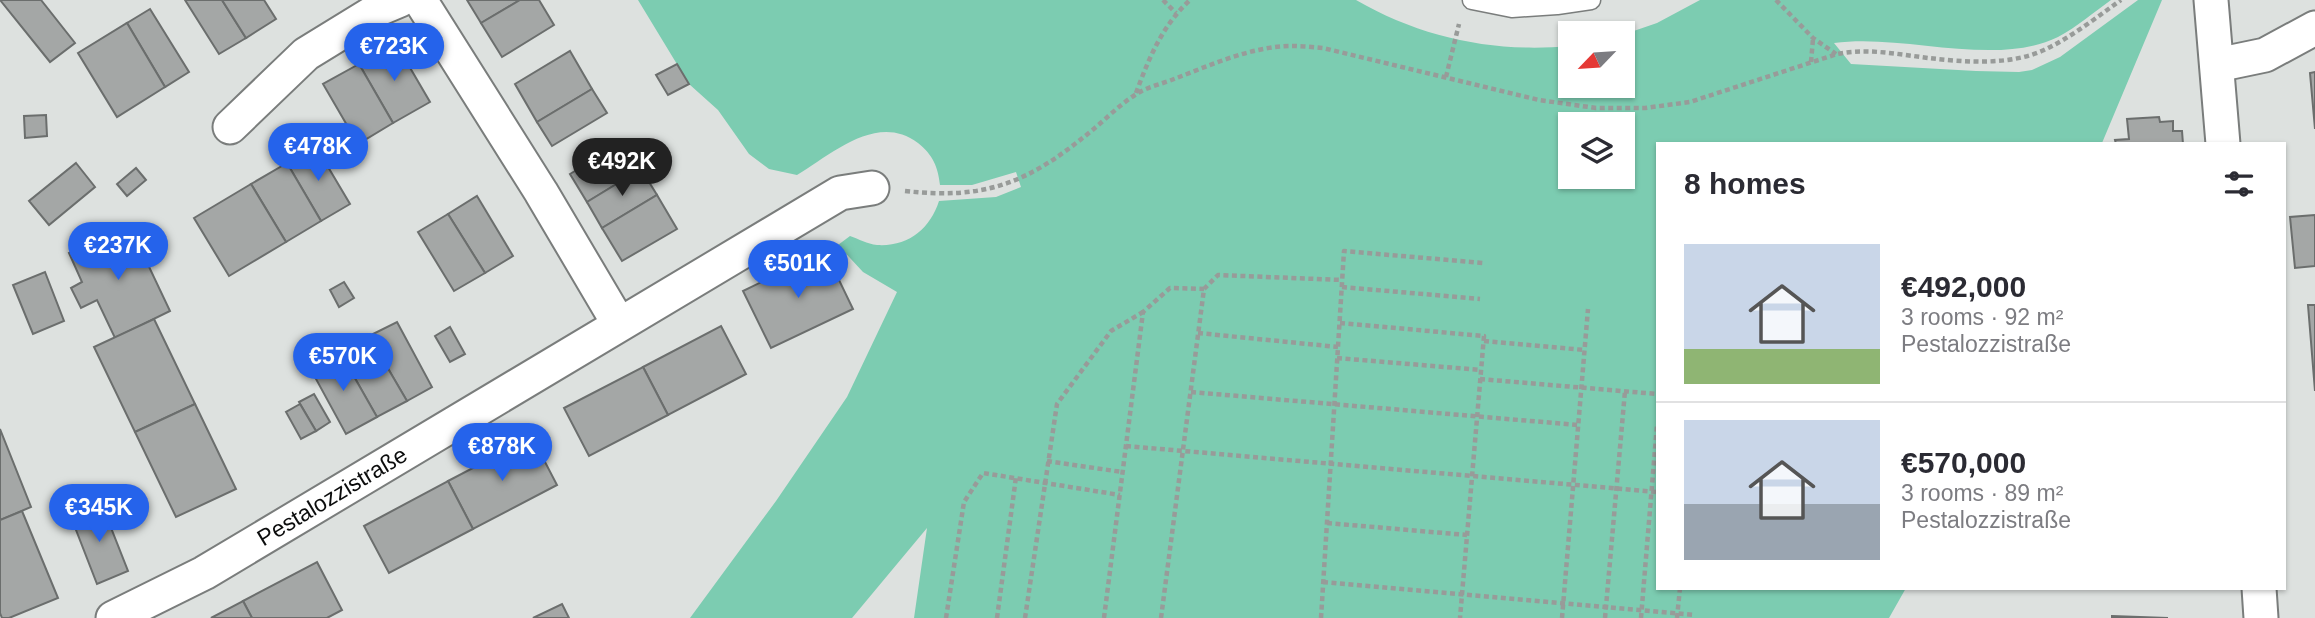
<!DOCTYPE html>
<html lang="en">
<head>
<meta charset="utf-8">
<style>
  :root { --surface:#fff; --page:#f2f2f3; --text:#2b2b33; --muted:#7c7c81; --line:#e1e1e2; --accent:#2563eb }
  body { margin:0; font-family:Arial,sans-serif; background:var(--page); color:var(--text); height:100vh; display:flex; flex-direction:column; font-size:26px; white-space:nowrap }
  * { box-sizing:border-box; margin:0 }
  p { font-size:23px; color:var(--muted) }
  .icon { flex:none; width:38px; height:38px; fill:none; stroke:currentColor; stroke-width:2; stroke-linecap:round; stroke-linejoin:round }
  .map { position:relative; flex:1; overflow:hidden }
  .drawer { position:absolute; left:1656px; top:142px; width:630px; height:448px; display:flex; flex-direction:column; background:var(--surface); border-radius:0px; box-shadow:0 2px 5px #0004 }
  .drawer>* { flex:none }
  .needle { width:46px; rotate:245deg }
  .buttons { position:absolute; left:1558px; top:21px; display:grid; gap:14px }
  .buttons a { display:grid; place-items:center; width:77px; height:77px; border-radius:0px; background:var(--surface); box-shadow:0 2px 5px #0004; font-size:35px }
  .price { position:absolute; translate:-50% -60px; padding:0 16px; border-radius:24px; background:var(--accent); color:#fff; font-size:23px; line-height:46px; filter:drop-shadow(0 2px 4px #0008) }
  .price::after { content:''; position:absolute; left:50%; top:42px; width:21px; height:16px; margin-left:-10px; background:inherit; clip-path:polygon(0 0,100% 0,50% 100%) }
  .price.selected { background:#222; color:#fff }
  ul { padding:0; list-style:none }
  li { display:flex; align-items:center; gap:21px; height:175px; padding:0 28px }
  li+li { border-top:2px solid var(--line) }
  li span { display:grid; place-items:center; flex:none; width:196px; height:140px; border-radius:0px; color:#555 }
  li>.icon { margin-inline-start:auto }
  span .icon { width:84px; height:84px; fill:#fffc; stroke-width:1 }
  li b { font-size:30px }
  h2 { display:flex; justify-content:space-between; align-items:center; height:84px; padding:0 28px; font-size:30px }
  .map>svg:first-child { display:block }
</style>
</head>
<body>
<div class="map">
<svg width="2315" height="618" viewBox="0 0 2315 618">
  <rect width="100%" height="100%" fill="#dde1df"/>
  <path fill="#7cccb1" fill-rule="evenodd" d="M638 0H1356C1422 38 1494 53 1570 46V86H1622V35L1657 23 1700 0H2111C2094 12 2077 27 2058 37 1994 68 1904 33 1834 43L1851 64 1976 71 2019 72 2032 70 2060 57 2138 0H2162L2102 143 1657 144V588H1906L1889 618H914L927 528 852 618H690L776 501 847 397 897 292 863 272 838 245 850 236C859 239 867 244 877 245 908 247 930 229 939 201L996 197 1021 187 1016 172 972 185H940C938 167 933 155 918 143 877 112 832 154 797 175L769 169 749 154 718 110 689 84ZM1570 124H1622V177H1570Z"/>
  <g fill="#a4a7a6" stroke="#6b6e6d" stroke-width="2">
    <path d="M0 0H41L75 43 50 62Z"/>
    <path d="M185 0H222L246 38 219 54Z"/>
    <path d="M222 0H264L276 19 246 38Z"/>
    <path d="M467 0H520L481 23Z"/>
    <path d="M520 0H539L554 25 502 57 481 23Z"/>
    <path d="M150 9 189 72 165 87 127 23Z"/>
    <path d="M127 23 165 87 117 117 78 53Z"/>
    <path d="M395 42 430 102 393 123 359 64Z"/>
    <path d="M570 51 592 89 537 122 515 84Z"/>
    <path d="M359 64 393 123 358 144 323 84Z"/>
    <path d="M677 64 689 84 668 95 656 75Z"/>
    <path d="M2315 72V129L2310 73Z"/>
    <path d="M592 89 607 113 552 146 537 122Z"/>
    <path d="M46 115 47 136 25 138 24 116Z"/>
    <path d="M2159 117 2160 122 2173 121V131H2182L2183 144H2116L2115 140 2129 139 2127 119Z"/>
    <path d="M625 141 641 169 587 202 570 174Z"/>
    <path d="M315 145 350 204 321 221 287 163Z"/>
    <path d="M76 163 95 187 49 225 29 201Z"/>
    <path d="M287 163 321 221 286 242 251 184Z"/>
    <path d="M136 168 146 180 127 196 117 184Z"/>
    <path d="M641 169 657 195 602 228 587 202Z"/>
    <path d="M251 184 286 242 229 276 194 218Z"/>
    <path d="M657 195 677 229 622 261 602 228Z"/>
    <path d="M477 196 513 256 485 273 448 214Z"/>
    <path d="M448 214 485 273 454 291 418 232Z"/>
    <path d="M2315 215V266L2295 268 2290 217Z"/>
    <path d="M123 226 137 255 142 252 170 311 115 338 97 300 81 308 71 288 82 282 69 253Z"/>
    <path d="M825 251 853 309 771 348 743 291Z"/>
    <path d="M45 272 64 321 33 334 13 285Z"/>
    <path d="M344 282 354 298 339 307 330 290Z"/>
    <path d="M2308 305H2315V391Z"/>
    <path d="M154 319 195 404 135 432 94 347Z"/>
    <path d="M397 322 432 387 407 401 369 336Z"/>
    <path d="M721 326 746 374 668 415 643 367Z"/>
    <path d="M450 327 465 354 450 362 435 336Z"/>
    <path d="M369 336 407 401 377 417 340 352Z"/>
    <path d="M340 352 377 417 346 434 310 368Z"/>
    <path d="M643 367 668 415 589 456 564 408Z"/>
    <path d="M314 394 330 422 316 431 299 402Z"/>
    <path d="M195 404 236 489 176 517 135 432Z"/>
    <path d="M300 404 316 431 301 439 286 412Z"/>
    <path d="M0 429 31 507 0 520Z"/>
    <path d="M532 437 557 485 473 529 448 481Z"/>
    <path d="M448 481 473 529 389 573 364 526Z"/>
    <path d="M102 505 128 571 97 584 71 517Z"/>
    <path d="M22 511 58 598 9 618H2L0 613V520Z"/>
    <path d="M317 562 342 610 327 618H252L243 601Z"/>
    <path d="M243 601 252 618H211Z"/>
    <path d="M562 604 569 618H533Z"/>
    <path d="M2112 616 2168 618H2112Z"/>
  </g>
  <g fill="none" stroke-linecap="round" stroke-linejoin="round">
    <g stroke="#7a7d7c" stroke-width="21">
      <path id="service" d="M1472 0 1512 8 1557 5 1591 0"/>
    </g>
    <g stroke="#7a7d7c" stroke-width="37">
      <g id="minor">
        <path d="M420 0 541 192 619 324"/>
        <path d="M2211 0 2223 144"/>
        <path d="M2217 65 2265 55 2315 28"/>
        <path d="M230 127 306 54 381 8 400 0"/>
        <path d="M2259 588 2261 618"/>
        <path d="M113 618 204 573 840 193 872 188"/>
      </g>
    </g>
    <g stroke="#989b99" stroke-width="4.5" stroke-dasharray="5 3.5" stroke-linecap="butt">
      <path d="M1163 0 1176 13"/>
      <path d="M1776 0 1813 38 1836 54"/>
      <path d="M1811 62 1813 39"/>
      <path d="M1446 77 1459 24"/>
      <path d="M1136 93C1149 58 1162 26 1190 0"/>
      <path d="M905 191C986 200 1028 183 1090 132 1105 120 1119 105 1135 95 1146 87 1162 84 1174 79 1211 65 1252 46 1292 46 1302 46 1313 47 1323 48L1539 100 1596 108H1645L1690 102 1837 54C1867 48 1897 54 1928 58 1965 62 2009 66 2044 50 2072 37 2097 17 2121 0"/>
      <path d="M1342 287 1480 299"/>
      <path d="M1340 323 1484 336 1460 618"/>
      <path d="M1198 333 1338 347"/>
      <path d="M1484 341 1584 350"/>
      <path d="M1337 358 1481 370"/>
      <path d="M1480 379 1657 394"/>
      <path d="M1191 392 1578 425"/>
      <path d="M1126 446 1657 492"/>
      <path d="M1047 461 1122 472"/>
      <path d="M1327 523 1467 535"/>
      <path d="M1323 582 1695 615"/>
      <path d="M946 618 964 502 983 473 1120 495"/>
      <path d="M997 618 1016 477"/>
      <path d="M1025 618 1057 404 1111 331 1143 312"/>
      <path d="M1104 618 1143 312 1170 288 1204 289"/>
      <path d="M1161 618 1204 289 1218 275 1342 280"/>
      <path d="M1321 618 1344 251 1483 263"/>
      <path d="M1562 618 1588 309"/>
      <path d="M1605 618 1625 391"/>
      <path d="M1641 618 1657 425"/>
      <path d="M1677 618 1680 588"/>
    </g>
    <use href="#service" stroke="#fff" stroke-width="18"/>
    <use href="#minor" stroke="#fff" stroke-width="33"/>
  </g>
  <g text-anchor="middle" stroke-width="5" stroke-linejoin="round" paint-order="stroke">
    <g font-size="23" fill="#0b0c0c" stroke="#fff">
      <text transform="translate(332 496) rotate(-31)" y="8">Pestalozzistraße</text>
    </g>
  </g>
</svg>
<div class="buttons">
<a><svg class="needle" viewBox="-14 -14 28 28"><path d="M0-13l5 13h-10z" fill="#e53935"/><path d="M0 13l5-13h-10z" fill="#7c7c81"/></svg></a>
<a><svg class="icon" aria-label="layers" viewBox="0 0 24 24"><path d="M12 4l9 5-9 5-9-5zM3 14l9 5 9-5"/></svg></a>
</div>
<b class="price" style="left:394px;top:83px">€723K</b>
<b class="price" style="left:318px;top:183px">€478K</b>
<b class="price selected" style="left:622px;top:198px">€492K</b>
<b class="price" style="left:118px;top:282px">€237K</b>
<b class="price" style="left:798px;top:300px">€501K</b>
<b class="price" style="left:343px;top:393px">€570K</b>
<b class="price" style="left:502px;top:483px">€878K</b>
<b class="price" style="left:99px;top:544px">€345K</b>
<section class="drawer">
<h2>8 homes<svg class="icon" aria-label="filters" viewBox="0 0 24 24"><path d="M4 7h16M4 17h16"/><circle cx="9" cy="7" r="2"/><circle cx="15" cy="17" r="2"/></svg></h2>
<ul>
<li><span style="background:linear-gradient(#c9d6e8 75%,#8fb573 0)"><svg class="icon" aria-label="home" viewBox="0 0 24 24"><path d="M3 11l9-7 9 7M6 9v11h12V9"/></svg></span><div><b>€492,000</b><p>3 rooms · 92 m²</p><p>Pestalozzistraße</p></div></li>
<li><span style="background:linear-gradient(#c9d6e8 60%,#9aa5b1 0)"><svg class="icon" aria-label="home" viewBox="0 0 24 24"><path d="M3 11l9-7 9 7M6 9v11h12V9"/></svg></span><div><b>€570,000</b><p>3 rooms · 89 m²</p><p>Pestalozzistraße</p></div></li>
</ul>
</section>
</div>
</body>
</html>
